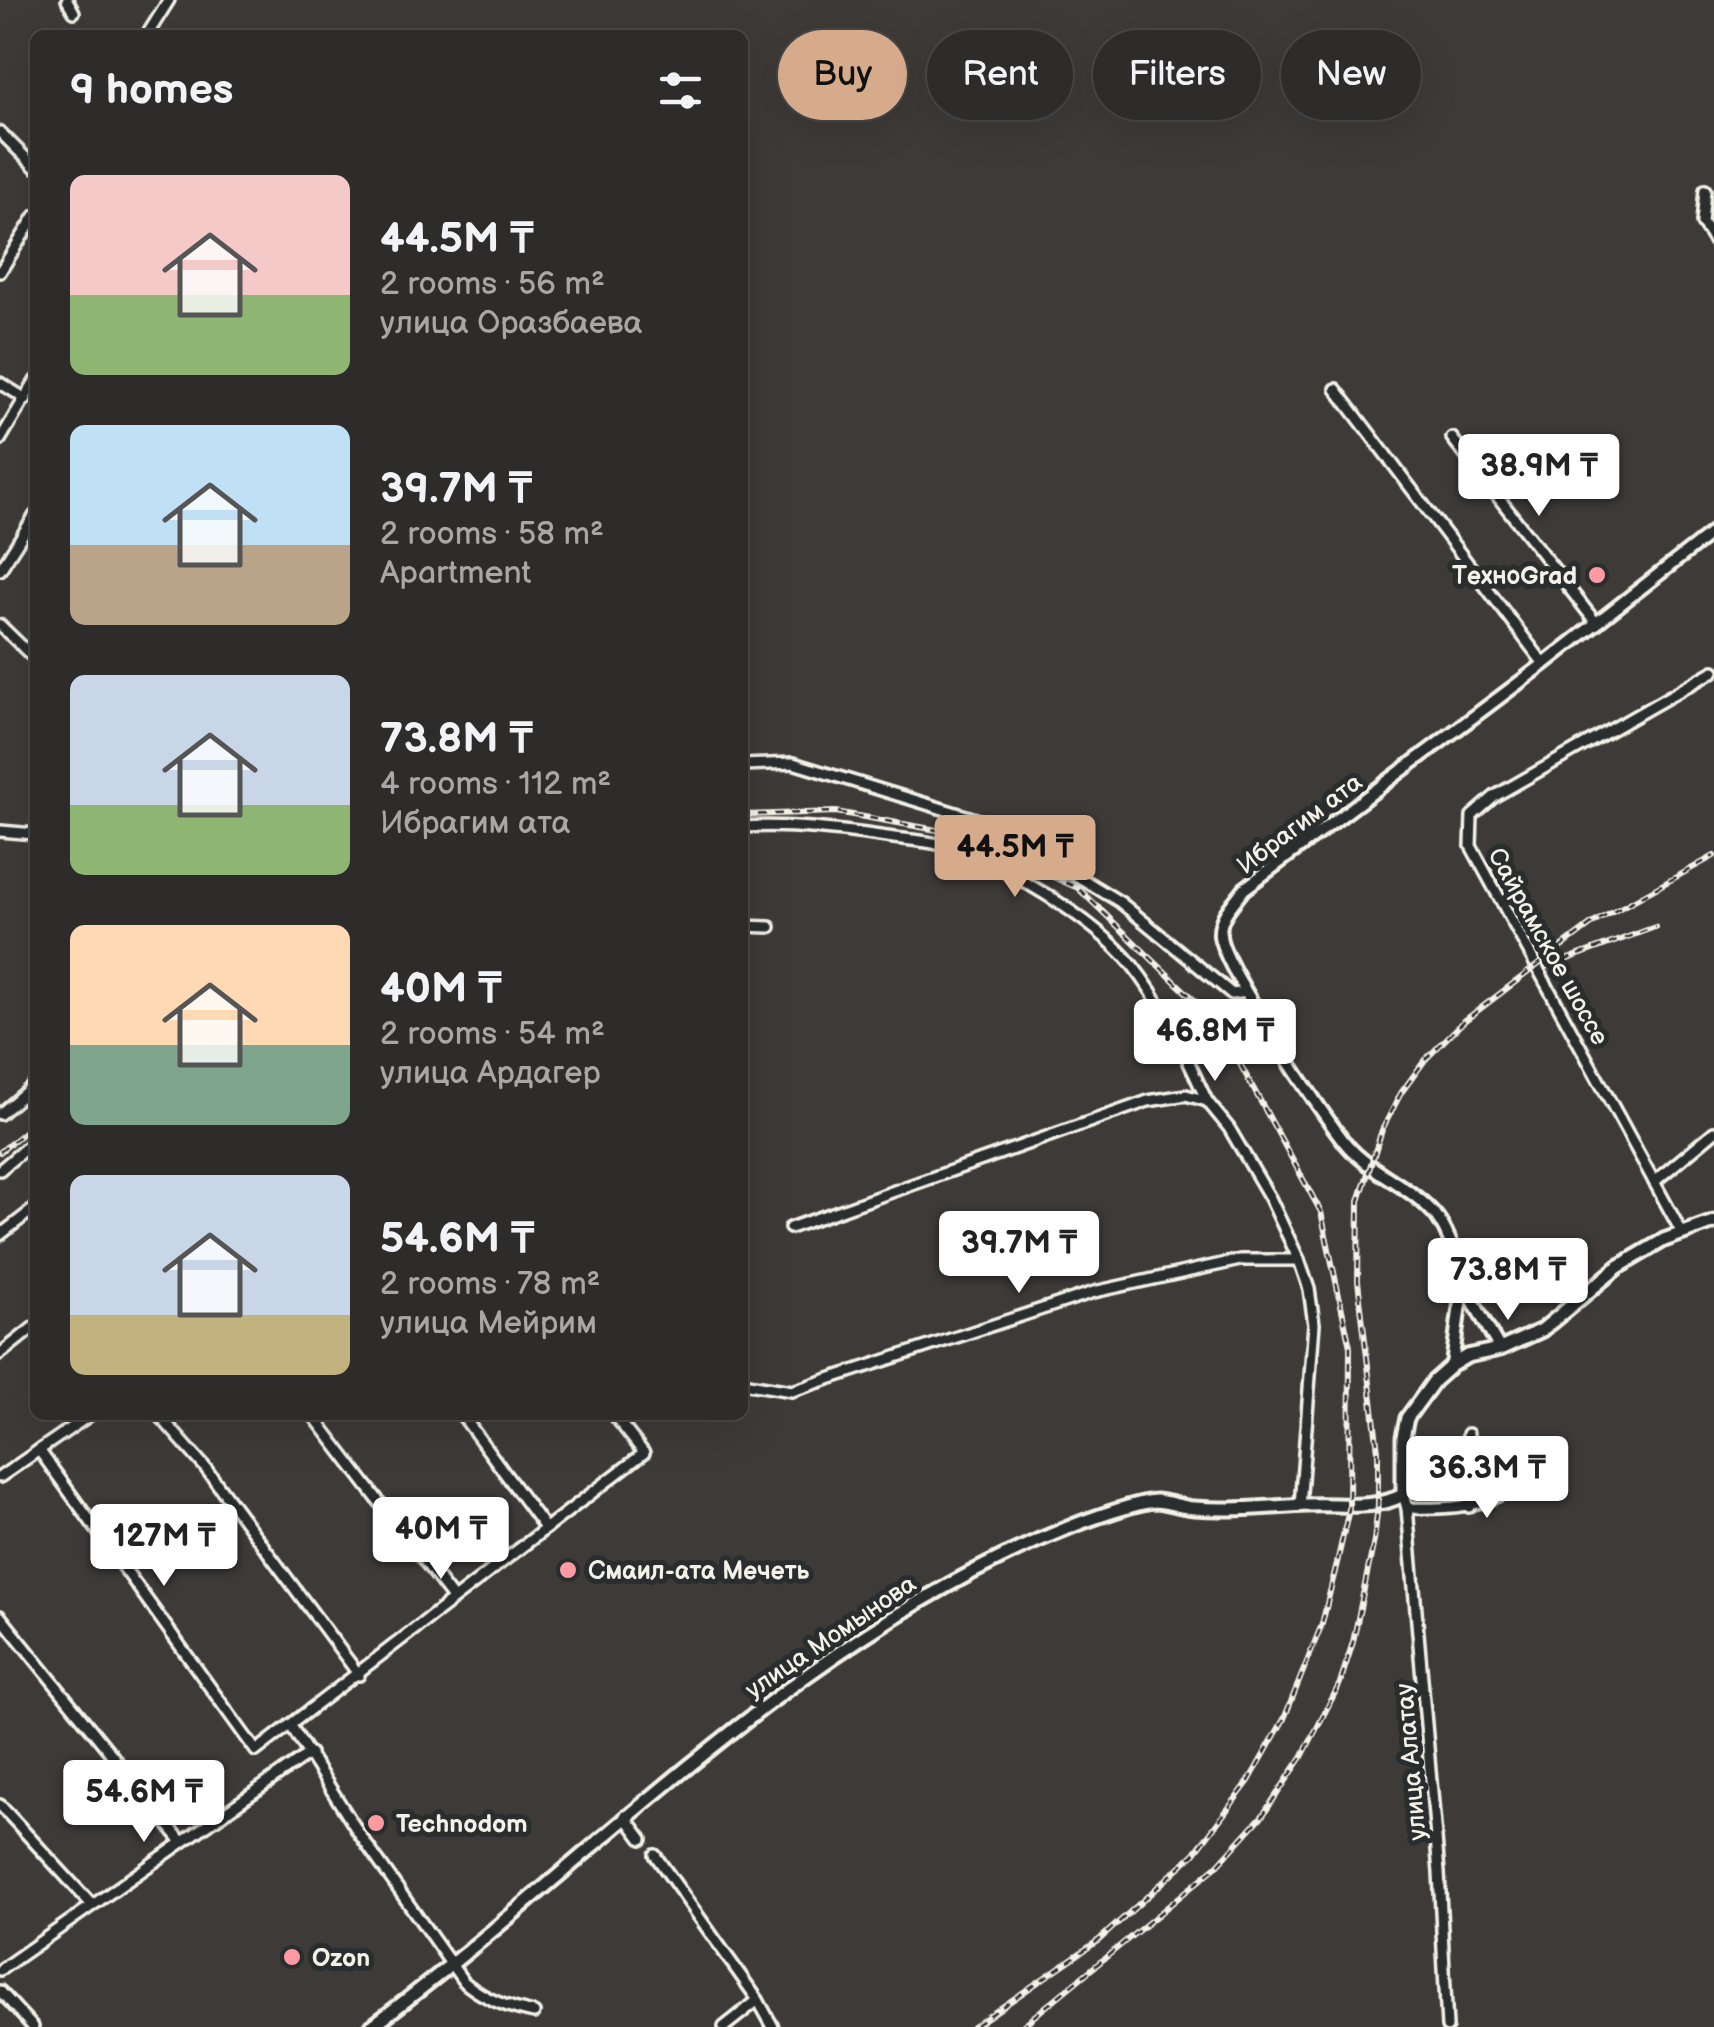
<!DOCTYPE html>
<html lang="en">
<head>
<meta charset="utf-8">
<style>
  :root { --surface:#2e2c2a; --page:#363432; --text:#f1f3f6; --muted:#a7a7a8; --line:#494847; --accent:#d6ab8b }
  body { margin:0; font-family:"Balsamiq Sans",sans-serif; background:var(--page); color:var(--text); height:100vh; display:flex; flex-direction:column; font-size:38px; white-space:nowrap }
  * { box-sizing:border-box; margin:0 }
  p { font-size:32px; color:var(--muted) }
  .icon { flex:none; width:55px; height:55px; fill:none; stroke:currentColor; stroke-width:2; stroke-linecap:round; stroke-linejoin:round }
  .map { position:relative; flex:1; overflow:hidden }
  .details { position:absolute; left:30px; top:30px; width:718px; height:1390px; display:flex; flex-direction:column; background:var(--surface); border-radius:15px; box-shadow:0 10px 40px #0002,0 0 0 2px var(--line) }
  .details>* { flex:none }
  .banner { position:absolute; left:778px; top:30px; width:785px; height:90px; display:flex; gap:20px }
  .price { position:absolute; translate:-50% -85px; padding:0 22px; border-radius:10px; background:#fff; color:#222; font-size:32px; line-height:65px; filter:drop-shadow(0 2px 5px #0008) }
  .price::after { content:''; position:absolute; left:50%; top:60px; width:30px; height:22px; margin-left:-15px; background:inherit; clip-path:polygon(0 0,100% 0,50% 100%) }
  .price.selected { background:var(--accent); color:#111 }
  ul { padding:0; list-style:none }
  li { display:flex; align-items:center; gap:30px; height:250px; padding:0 40px }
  li span { display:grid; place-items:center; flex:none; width:280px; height:200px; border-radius:15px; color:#555 }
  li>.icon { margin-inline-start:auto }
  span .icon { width:120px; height:120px; fill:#fffc; stroke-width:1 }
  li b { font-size:42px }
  h2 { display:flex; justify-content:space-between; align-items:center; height:120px; padding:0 40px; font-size:42px }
  .chip { padding:0 35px; border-radius:45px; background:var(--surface); box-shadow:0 10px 40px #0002,0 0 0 2px var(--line); font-size:35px; line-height:90px }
  .chip.selected { background:var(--accent); color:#111 }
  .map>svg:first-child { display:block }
</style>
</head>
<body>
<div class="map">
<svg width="1714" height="2027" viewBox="0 0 1714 2027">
  <rect width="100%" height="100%" fill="#3d3a38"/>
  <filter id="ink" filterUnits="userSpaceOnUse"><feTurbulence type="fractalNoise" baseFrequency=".01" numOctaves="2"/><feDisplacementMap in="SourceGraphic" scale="20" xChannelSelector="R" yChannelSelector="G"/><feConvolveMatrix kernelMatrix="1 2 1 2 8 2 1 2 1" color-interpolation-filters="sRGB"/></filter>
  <g filter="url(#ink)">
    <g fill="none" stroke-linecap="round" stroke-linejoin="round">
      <path stroke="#585552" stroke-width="9" stroke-dasharray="9 4.5" stroke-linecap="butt" d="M642 1839 655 1855"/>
      <g stroke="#f4f1e8" stroke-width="16">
        <g id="minor">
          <path d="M67 0 74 12"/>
          <path d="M147 35 169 0"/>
          <path d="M0 132 35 167"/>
          <path d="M1705 190 1702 223 1714 241"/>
          <path d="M0 272 35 216"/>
          <path d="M0 383 26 399"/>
          <path d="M1336 389 1544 664"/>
          <path d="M1452 438 1597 624"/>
          <path d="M0 440 35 381"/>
          <path d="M0 570 35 515"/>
          <path d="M0 625 35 659"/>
          <path d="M742 765 793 763 992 824 1120 902 1232 994 1246 992"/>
          <path d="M742 827C792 824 839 830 887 837 905 840 924 840 941 845 1002 863 1093 917 1133 966 1165 1006 1185 1055 1207 1101"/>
          <path d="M0 831 35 834"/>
          <path d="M742 926 770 927"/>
          <path d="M0 1114 35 1084"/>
          <path d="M0 1170 35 1140"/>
          <path d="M1654 1182 1714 1132"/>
          <path d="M790 1228 1148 1101 1186 1095 1207 1101 1229 1128 1270 1198 1299 1260 1309 1289 1314 1324 1300 1506"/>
          <path d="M1682 1233 1471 846 1472 816 1495 796 1714 671"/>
          <path d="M0 1235 35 1208"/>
          <path d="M0 1354 35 1326"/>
          <path d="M742 1383 792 1391 1094 1292 1240 1260H1299"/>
          <path d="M159 1415 204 1466 359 1675"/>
          <path d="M313 1415 452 1597"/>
          <path d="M462 1415 545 1528"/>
          <path d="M1468 1434 1469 1507"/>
          <path d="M39 1450 256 1751 644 1453 614 1415"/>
          <path d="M0 1477 90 1415"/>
          <path d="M1403 1495 1407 1508 1439 1872 1447 2027"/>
          <path d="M1407 1508C1465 1510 1499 1505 1544 1465"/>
          <path d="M0 1616 182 1842"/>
          <path d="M291 1726 360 1835 463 1981C482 1998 509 2008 534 2013"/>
          <path d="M0 1805 92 1905"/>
          <path d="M625 1816 642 1839"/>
          <path d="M655 1855 758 2000 773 2027"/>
          <path d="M0 1970 310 1753"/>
          <path d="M0 1991 33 2027"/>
          <path d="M724 2027 758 2000"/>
        </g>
      </g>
      <g stroke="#f4f1e8" stroke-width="18">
        <g id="tertiary">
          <path d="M1500 1349C1487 1326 1473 1304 1464 1281 1455 1259 1451 1236 1437 1217 1413 1187 1372 1174 1347 1145 1324 1118 1221 963 1220 935 1219 916 1233 904 1244 889L1544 664 1714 531"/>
          <path d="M1452 1365 1463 1281"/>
        </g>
      </g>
      <g stroke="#f4f1e8" stroke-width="19">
        <path id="secondary" d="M371 2027C600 1856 799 1635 1070 1527 1087 1520 1140 1501 1156 1501 1169 1502 1181 1507 1194 1508 1232 1511 1269 1507 1307 1505 1341 1503 1372 1511 1403 1495V1437L1407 1418 1434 1381 1452 1365 1467 1356 1500 1349 1542 1330 1618 1267 1664 1240 1714 1222"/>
      </g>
      <use href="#minor" stroke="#2a2d2e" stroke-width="9"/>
      <use href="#tertiary" stroke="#2a2d2e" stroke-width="10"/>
      <use href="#secondary" stroke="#2a2d2e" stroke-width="11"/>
      <g stroke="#f4f1e8" stroke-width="6">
        <g id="rail">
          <path d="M742 815 836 812 954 833 1078 888 1217 1022 1321 1212 1350 1347 1349 1509 1337 1563 1322 1624 1284 1719 1249 1781 1194 1854 1099 1940 973 2027"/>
          <path d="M1549 966 1655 927"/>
          <path d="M0 1152 35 1123"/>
          <path d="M1021 2027 1217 1866 1263 1815 1302 1757 1340 1683 1353 1642 1374 1541 1378 1505V1451L1358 1281 1359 1201 1382 1130 1401 1093 1425 1060 1464 1021 1593 923 1714 856"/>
        </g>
      </g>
      <use href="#rail" stroke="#2a2d2e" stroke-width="2.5" stroke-dasharray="8" stroke-linecap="butt"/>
    </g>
  </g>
  <g fill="#ff9aa2" stroke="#2a2d2e" stroke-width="4">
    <circle cx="1597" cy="575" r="10"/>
    <circle cx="568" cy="1570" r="10"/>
    <circle cx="376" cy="1823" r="10"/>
    <circle cx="292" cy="1957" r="10"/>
  </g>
  <g text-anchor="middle" stroke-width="10" stroke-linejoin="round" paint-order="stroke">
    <g font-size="25" font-weight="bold" fill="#f4f1e8" stroke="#2a2d2e" text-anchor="start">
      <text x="1577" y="584" text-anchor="end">ТехноGrad</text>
      <text x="588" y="1579">Смаил-ата Мечеть</text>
      <text x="396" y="1832">Technodom</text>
      <text x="312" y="1966">Ozon</text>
    </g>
    <g font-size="25" fill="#f4f1e8" stroke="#2a2d2e">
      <text transform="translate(1299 823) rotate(-37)" y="9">Ибрагим ата</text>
      <text transform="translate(1549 946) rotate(61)" y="9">Сайрамское шоссе</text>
      <text transform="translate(830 1636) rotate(-34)" y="9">улица Момынова</text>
      <text transform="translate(1410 1762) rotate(-95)" y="9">улица Алатау</text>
    </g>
  </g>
</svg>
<b class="price" style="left:1539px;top:519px">38.9M ₸</b>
<b class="price selected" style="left:1015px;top:900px">44.5M ₸</b>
<b class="price" style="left:1215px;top:1084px">46.8M ₸</b>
<b class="price" style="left:1019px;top:1296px">39.7M ₸</b>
<b class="price" style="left:1508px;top:1323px">73.8M ₸</b>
<b class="price" style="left:1487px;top:1521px">36.3M ₸</b>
<b class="price" style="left:441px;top:1582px">40M ₸</b>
<b class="price" style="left:164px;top:1589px">127M ₸</b>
<b class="price" style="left:144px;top:1845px">54.6M ₸</b>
<div class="banner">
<a class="chip selected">Buy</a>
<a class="chip">Rent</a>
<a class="chip">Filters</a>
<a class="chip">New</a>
</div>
<section class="details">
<h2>9 homes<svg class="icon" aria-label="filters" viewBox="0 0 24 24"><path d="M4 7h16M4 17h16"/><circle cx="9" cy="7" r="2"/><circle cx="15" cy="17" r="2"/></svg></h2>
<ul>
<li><span style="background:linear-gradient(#f6c9c9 60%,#8fb573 0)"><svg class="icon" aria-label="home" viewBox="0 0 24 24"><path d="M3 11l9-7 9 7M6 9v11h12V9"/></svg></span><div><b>44.5M ₸</b><p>2 rooms · 56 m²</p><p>улица Оразбаева</p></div></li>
<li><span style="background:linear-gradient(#bfe0f5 60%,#b9a48a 0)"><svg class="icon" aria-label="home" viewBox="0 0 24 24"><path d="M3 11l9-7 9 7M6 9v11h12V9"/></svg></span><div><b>39.7M ₸</b><p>2 rooms · 58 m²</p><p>Apartment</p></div></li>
<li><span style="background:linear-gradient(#c9d6e8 65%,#8fb573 0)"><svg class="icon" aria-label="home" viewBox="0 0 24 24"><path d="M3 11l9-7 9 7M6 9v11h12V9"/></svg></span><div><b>73.8M ₸</b><p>4 rooms · 112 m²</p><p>Ибрагим ата</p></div></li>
<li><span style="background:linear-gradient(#ffd9b3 60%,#7fa58c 0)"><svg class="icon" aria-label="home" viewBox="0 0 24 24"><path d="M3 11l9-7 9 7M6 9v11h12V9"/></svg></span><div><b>40M ₸</b><p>2 rooms · 54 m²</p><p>улица Ардагер</p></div></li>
<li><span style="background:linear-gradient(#c9d6e8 70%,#c2b280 0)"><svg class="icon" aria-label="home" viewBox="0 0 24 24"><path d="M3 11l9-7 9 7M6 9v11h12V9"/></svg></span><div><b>54.6M ₸</b><p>2 rooms · 78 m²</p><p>улица Мейрим</p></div></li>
</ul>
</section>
</div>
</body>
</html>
